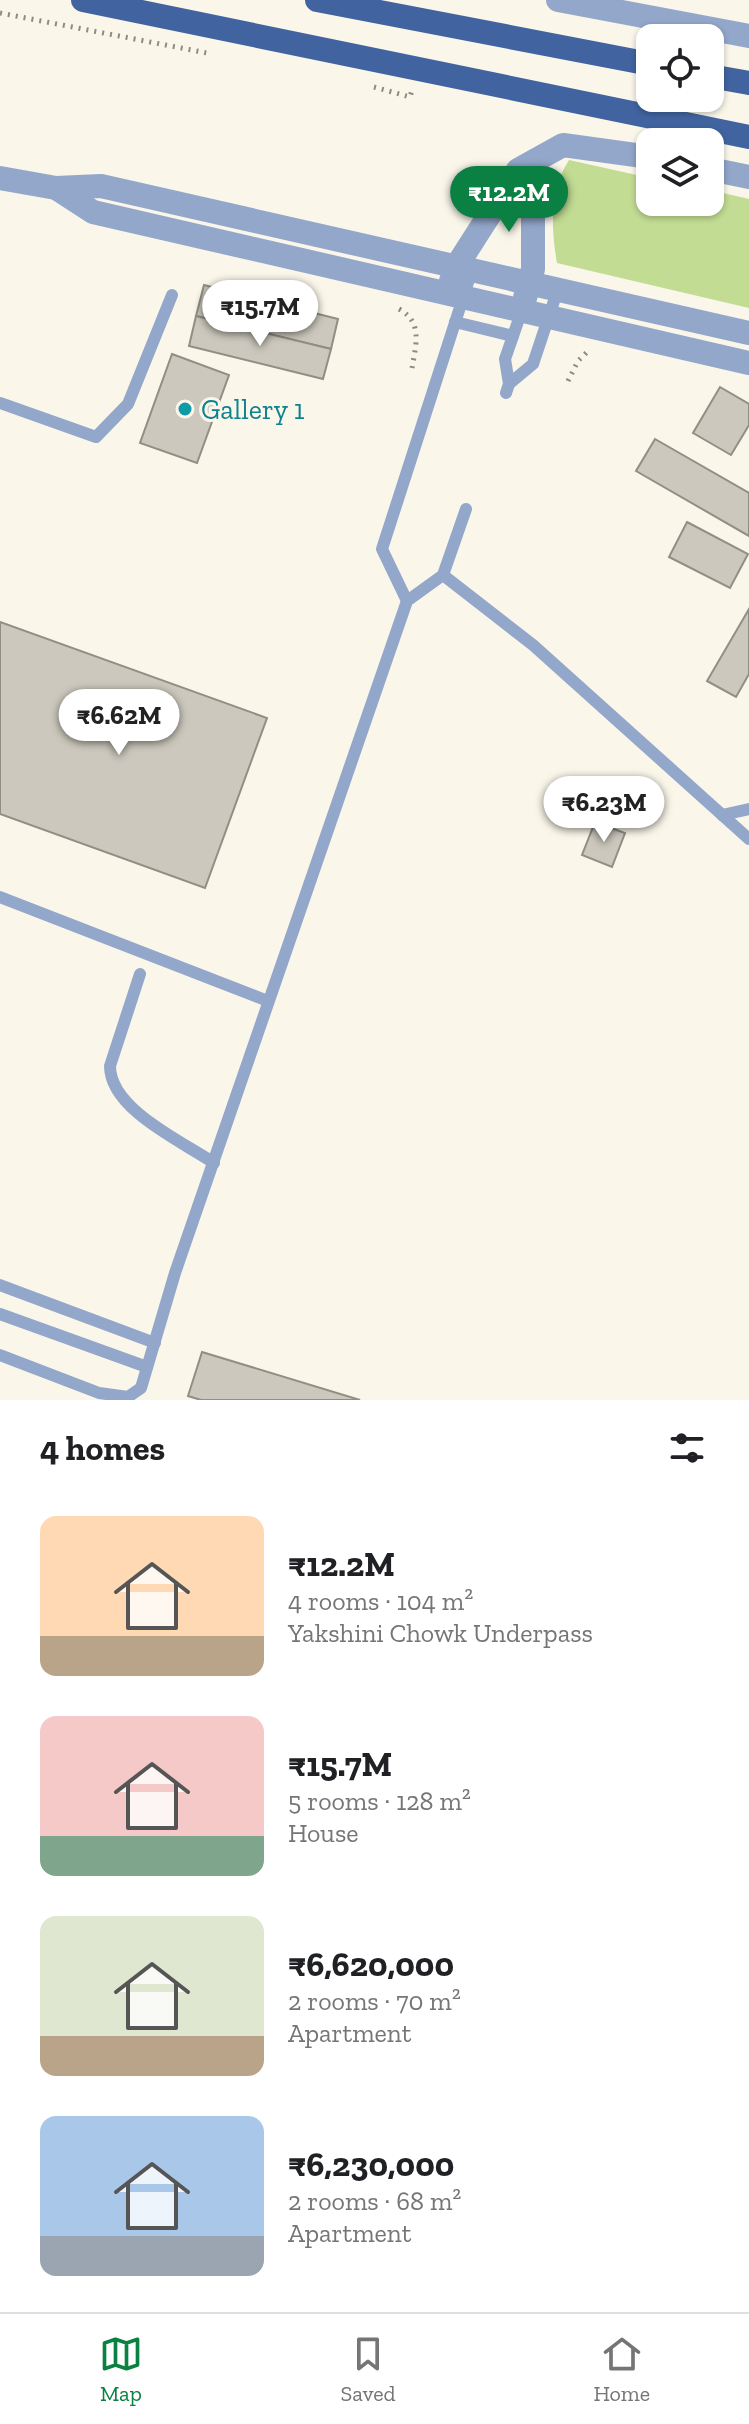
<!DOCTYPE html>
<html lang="en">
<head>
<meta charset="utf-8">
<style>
  :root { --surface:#fff; --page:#f6f6f6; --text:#202124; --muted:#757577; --line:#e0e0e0; --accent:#0b8043 }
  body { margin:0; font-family:"Zilla Slab",serif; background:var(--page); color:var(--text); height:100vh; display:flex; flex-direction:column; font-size:30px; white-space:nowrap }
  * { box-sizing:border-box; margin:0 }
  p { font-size:26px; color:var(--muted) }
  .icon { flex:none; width:44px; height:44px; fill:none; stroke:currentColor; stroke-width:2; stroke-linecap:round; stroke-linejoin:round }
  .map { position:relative; height:1400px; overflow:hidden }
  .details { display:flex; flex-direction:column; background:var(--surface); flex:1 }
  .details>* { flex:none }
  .controls { position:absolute; left:636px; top:24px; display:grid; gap:16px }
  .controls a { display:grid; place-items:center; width:88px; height:88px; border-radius:16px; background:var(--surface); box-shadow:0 2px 6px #0004; font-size:40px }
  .price { position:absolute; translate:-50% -68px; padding:0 18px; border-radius:28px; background:#fff; color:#222; font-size:26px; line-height:52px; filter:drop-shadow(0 2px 4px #0008) }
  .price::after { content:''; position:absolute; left:50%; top:48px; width:24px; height:18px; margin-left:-12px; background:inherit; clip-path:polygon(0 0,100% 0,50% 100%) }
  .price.on { background:var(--accent); color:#fff }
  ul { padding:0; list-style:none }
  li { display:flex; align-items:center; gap:24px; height:200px; padding:0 40px }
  li span { display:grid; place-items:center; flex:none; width:224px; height:160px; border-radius:16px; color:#555 }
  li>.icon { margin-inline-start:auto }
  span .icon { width:96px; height:96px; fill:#fffc; stroke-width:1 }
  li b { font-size:34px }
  h2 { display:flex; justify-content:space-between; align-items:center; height:96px; padding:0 40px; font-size:34px }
  .tab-bar { display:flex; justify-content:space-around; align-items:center; height:112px; border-top:2px solid var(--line); background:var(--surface); font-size:22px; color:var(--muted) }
  .tab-bar a { display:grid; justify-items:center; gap:4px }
  .tab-bar .on { color:var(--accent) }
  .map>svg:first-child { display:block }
</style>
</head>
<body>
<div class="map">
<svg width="749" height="1400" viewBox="0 0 749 1400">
  <rect width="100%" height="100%" fill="#faf6ea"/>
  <path fill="#c2dc93" d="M569 160 650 178V202H710V190L749 199V308L557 263C551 228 549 191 569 160Z"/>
  <g fill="#ccc8bd" stroke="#928e83" stroke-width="2">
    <path d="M204 285 338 319 331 349 196 316Z"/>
    <path d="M196 316 331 349 323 379 189 346Z"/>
    <path d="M172 354 229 375 197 463 140 443Z"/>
    <path d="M720 387 749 404V425L731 455 693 433Z"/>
    <path d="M655 439 749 493V536L636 471Z"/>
    <path d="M687 522 748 554 730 588 669 557Z"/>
    <path d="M749 609V674L736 697 707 681Z"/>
    <path d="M0 622 267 718 205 888 0 814Z"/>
    <path d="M595 822 625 833 612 867 582 855Z"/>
    <path d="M202 1352 360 1400H201L188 1396Z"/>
  </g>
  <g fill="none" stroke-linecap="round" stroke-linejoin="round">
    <g stroke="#8d8b82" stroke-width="5" stroke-dasharray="2 6" stroke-linecap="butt">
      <path d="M0 13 207 53"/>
      <path d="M374 87 410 97 412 90"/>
      <path d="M399 309C423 322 416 345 412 368"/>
      <path d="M568 381 578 361 588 351"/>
    </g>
    <g stroke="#93a7ca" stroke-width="12">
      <path d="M455 322 513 336"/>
      <path d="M509 384 533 364 558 289"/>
      <path d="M506 393 509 384 505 359 522 310"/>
      <path d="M0 403 96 437 128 404 172 295"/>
      <path d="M443 575 533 645 749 839"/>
      <path d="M407 601 382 549 472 270"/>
      <path d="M722 815 749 809"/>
      <path d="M0 897 268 1001"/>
      <path d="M140 974 110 1066C110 1109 181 1141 214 1163"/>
      <path d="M0 1285 155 1343"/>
      <path d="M0 1314 147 1367"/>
      <path d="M0 1355 99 1393 128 1397 141 1388 175 1273 407 601 443 575 466 509"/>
    </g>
    <g stroke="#93a7ca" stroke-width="24">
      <path d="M558 0 749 36"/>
      <path d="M710 169 749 177"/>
      <path d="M0 178 56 188 101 186 749 333"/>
      <path d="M56 188 93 212 749 363"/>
      <path d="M451 281 456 267 518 170 563 145 650 157"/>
      <path d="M525 298 533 269V162"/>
    </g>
    <g stroke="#4164a1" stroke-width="24">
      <path d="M83 0 749 137"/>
      <path d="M317 0 650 64"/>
      <path d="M710 76 749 83"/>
    </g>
  </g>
  <circle fill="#0f9aa8" stroke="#faf6ea" stroke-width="3" cx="185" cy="409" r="8"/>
  <g text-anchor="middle" stroke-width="6" stroke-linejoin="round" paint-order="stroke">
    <g font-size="28" fill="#0d838f" stroke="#faf6ea" text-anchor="start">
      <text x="201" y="419">Gallery 1</text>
    </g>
  </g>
</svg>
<div class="controls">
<a><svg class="icon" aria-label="locate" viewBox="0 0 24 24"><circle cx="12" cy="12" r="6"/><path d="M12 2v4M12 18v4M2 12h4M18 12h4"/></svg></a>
<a><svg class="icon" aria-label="layers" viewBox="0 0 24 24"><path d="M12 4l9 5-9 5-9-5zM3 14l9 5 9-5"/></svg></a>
</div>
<b class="price on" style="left:509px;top:234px">₹12.2M</b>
<b class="price" style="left:260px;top:348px">₹15.7M</b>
<b class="price" style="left:119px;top:757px">₹6.62M</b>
<b class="price" style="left:604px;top:844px">₹6.23M</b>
</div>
<section class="details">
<h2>4 homes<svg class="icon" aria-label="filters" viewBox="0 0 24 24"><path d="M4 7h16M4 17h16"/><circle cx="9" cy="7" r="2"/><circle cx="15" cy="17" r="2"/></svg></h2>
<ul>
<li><span style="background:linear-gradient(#ffd9b3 75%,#b9a48a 0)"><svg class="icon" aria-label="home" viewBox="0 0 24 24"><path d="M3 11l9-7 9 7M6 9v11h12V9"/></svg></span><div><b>₹12.2M</b><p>4 rooms · 104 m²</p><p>Yakshini Chowk Underpass</p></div></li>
<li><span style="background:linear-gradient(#f6c9c9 75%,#7fa58c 0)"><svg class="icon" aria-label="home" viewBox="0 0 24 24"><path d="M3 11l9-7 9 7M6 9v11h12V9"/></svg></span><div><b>₹15.7M</b><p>5 rooms · 128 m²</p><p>House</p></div></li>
<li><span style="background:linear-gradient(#dfe7d0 75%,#b9a48a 0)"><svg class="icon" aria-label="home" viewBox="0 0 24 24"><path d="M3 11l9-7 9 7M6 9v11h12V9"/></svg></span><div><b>₹6,620,000</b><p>2 rooms · 70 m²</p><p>Apartment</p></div></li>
<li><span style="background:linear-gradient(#a9c7e8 75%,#9aa5b1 0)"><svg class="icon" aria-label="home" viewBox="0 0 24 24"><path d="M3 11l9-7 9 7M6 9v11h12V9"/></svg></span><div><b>₹6,230,000</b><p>2 rooms · 68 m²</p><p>Apartment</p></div></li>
</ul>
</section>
<nav class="tab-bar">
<a class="on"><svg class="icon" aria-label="map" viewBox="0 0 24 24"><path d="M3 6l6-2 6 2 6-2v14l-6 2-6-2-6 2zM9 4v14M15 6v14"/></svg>Map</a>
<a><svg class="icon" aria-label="saved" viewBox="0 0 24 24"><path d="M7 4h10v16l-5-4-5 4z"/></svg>Saved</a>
<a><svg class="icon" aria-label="home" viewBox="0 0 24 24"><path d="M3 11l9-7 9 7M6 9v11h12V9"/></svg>Home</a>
</nav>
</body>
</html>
